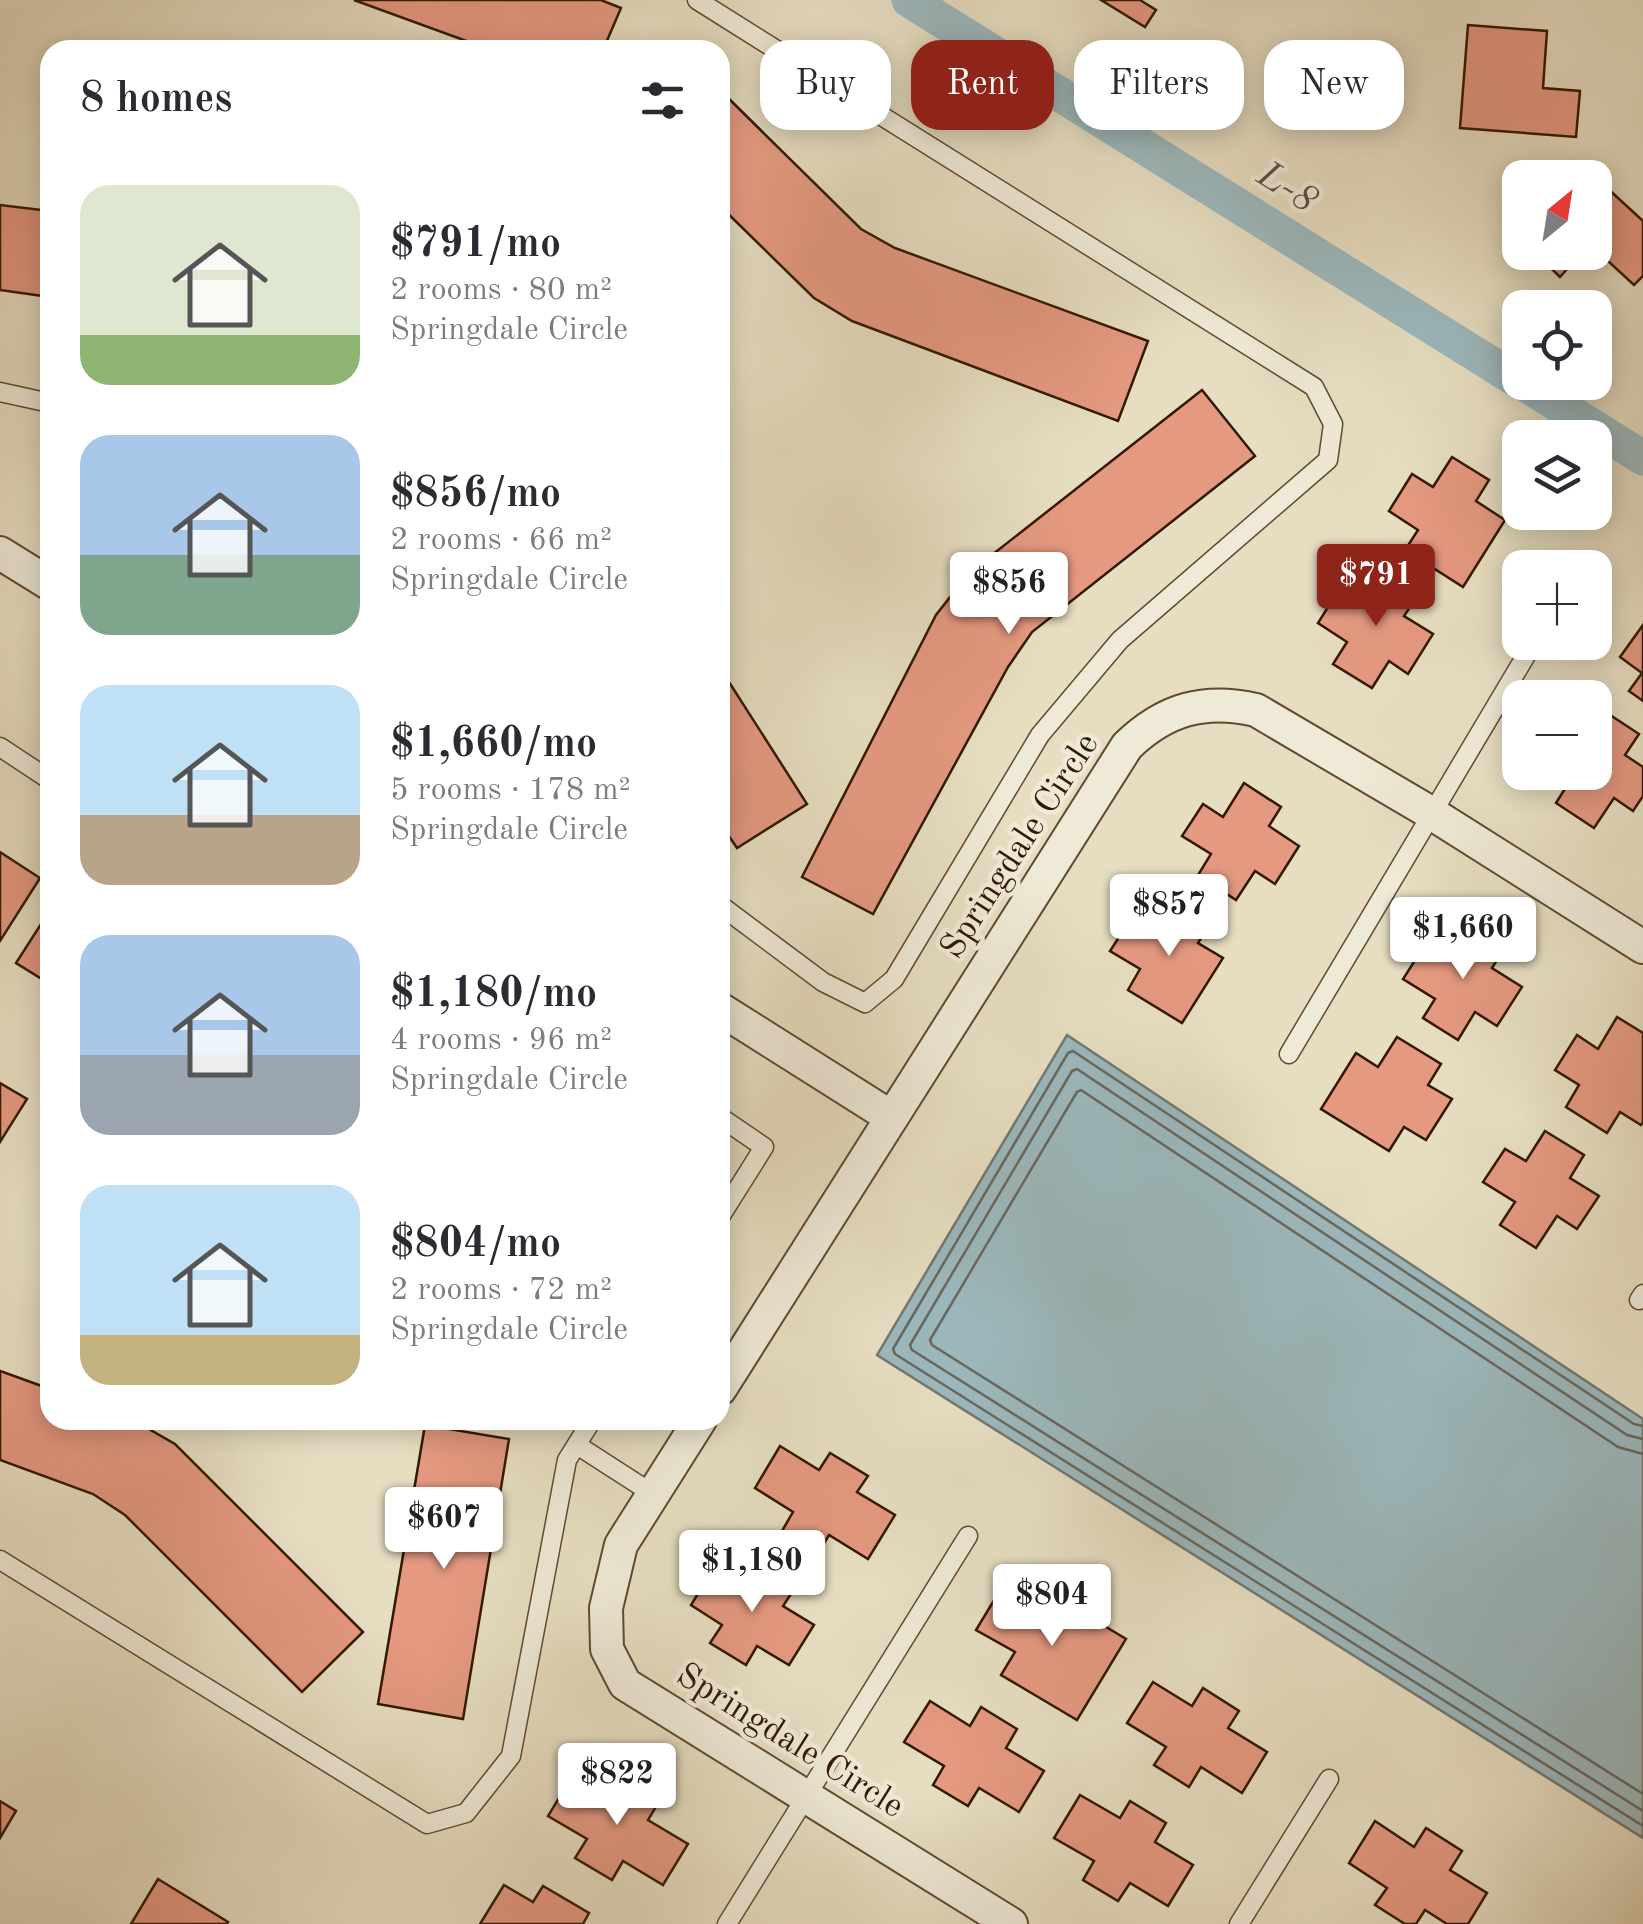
<!DOCTYPE html>
<html lang="en">
<head>
<meta charset="utf-8">
<style>
  :root { --surface:#fff; --page:#f2f2f3; --text:#2b2b33; --muted:#7c7c81; --accent:#8f2418 }
  body { margin:0; font-family:"Old Standard TT",serif; background:var(--page); color:var(--text); height:100vh; display:flex; flex-direction:column; font-size:38px; white-space:nowrap }
  * { box-sizing:border-box; margin:0 }
  p { font-size:32px; color:var(--muted) }
  .icon { flex:none; width:55px; height:55px; fill:none; stroke:currentColor; stroke-width:2; stroke-linecap:round; stroke-linejoin:round }
  .map { position:relative; flex:1; overflow:hidden }
  .details { position:absolute; left:40px; top:40px; width:690px; height:1390px; display:flex; flex-direction:column; background:var(--surface); border-radius:30px; box-shadow:0 5px 25px #0003 }
  .details>* { flex:none }
  .guide { position:absolute; left:760px; top:40px; width:732px; height:90px; display:flex; gap:20px }
  .needle { width:65px; rotate:30deg }
  .tools { position:absolute; left:1502px; top:160px; display:grid; gap:20px }
  .tools a { display:grid; place-items:center; width:110px; height:110px; border-radius:20px; background:var(--surface); box-shadow:0 5px 25px #0003; font-size:50px }
  .price { position:absolute; translate:-50% -85px; padding:0 22px; border-radius:10px; background:#fff; color:#222; font-size:32px; line-height:65px; filter:drop-shadow(0 2px 5px #0008) }
  .price::after { content:''; position:absolute; left:50%; top:60px; width:30px; height:22px; margin-left:-15px; background:inherit; clip-path:polygon(0 0,100% 0,50% 100%) }
  .price.active { background:var(--accent); color:#fff }
  ul { padding:0; list-style:none }
  li { display:flex; align-items:center; gap:30px; height:250px; padding:0 40px }
  li span { display:grid; place-items:center; flex:none; width:280px; height:200px; border-radius:30px; color:#555 }
  li>.icon { margin-inline-start:auto }
  span .icon { width:120px; height:120px; fill:#fffc; stroke-width:1 }
  li b { font-size:42px }
  h2 { display:flex; justify-content:space-between; align-items:center; height:120px; padding:0 40px; font-size:42px }
  .chip { padding:0 35px; border-radius:30px; background:var(--surface); box-shadow:0 5px 25px #0003; font-size:35px; line-height:90px }
  .chip.active { background:var(--accent); color:#fff }
  .map>svg:first-child { display:block }
</style>
</head>
<body>
<div class="map">
<svg width="1643" height="1924" viewBox="0 0 1643 1924">
  <rect width="100%" height="100%" fill="#e7dec2"/>
  <filter id="stains"><feTurbulence type="fractalNoise" baseFrequency=".002" numOctaves="4"/><feColorMatrix values="0 0 0 0 .2 0 0 0 0 .09 0 0 0 0 .02 0 0 0 .5 -.17"/></filter>
  <radialGradient id="worn" r=".72"><stop offset=".6" stop-color="#630" stop-opacity="0"/><stop offset="1" stop-color="#630" stop-opacity=".3"/></radialGradient>
  <path fill="#9cb9be" stroke="#727972" stroke-width="2.5" d="M1067 1035 1643 1419V1838L877 1355Z"/>
  <g fill="none" stroke-linecap="round" stroke-linejoin="round">
    <g stroke="#67685f" stroke-width="2.5">
      <path d="M1643 1426 1634 1424 1073 1051 1068 1053 893 1349 895 1354 1643 1826"/>
      <path d="M1643 1439 1627 1435 1077 1069 1072 1071 910 1345 912 1350 1643 1811"/>
      <path d="M1643 1454 1618 1447 1081 1090 1077 1092 930 1340 932 1345 1643 1794"/>
    </g>
    <g stroke="#9cb9be" stroke-width="35">
      <path d="M909 0 1520 382"/>
      <path d="M1522 382 1643 458"/>
    </g>
  </g>
  <g fill="#e59981" stroke="#321800" stroke-width="2.5">
    <path d="M354 0H601L621 8 603 50H491Z"/>
    <path d="M1101 0H1140L1156 10 1145 27Z"/>
    <path d="M1468 25 1547 31 1543 88 1580 91 1576 137 1460 128Z"/>
    <path d="M720 90 861 229 895 248 1148 341 1118 421 852 321 814 298 720 206Z"/>
    <path d="M1593 175 1643 221V276L1634 285 1595 249Z"/>
    <path d="M0 205 50 211V297L0 290Z"/>
    <path d="M1534 252H1582L1560 277Z"/>
    <path d="M1202 390 1255 456 1032 632 1008 667 873 914 802 877 936 615 969 573Z"/>
    <path d="M1452 457 1489 480 1476 501 1505 520 1463 587 1405 550 1418 530 1389 511 1412 474 1433 487Z"/>
    <path d="M1380 570 1418 595 1404 616 1433 634 1408 674 1389 661 1372 688 1333 664 1347 642 1318 623 1341 586 1361 599Z"/>
    <path d="M1643 625V701L1629 691 1642 673 1620 657Z"/>
    <path d="M720 668 807 804 737 848 720 823Z"/>
    <path d="M1595 705 1639 734 1625 755 1643 767V796L1633 811 1614 798 1594 828 1556 803 1568 784 1551 772H1595Z"/>
    <path d="M1244 783 1281 807 1269 826 1299 846 1275 884 1255 871 1236 900 1198 875 1211 854 1182 836 1203 804 1223 817Z"/>
    <path d="M0 852 40 878 0 941Z"/>
    <path d="M1173 897 1212 921 1198 943 1223 958 1182 1023 1128 990 1140 969 1110 951 1134 914 1155 927Z"/>
    <path d="M50 910V984L16 963Z"/>
    <path d="M1469 924 1505 947 1492 968 1522 987 1497 1026 1475 1012 1458 1040 1423 1018 1435 999 1403 979 1428 940 1450 954Z"/>
    <path d="M1617 1017 1643 1033V1122L1641 1125 1620 1112 1607 1133 1566 1107 1579 1085 1555 1070 1577 1035 1598 1049Z"/>
    <path d="M1397 1037 1441 1064 1428 1085 1452 1099 1426 1140 1404 1127 1389 1151 1321 1109 1356 1053 1378 1067Z"/>
    <path d="M0 1083 27 1099 0 1142Z"/>
    <path d="M1545 1131 1584 1155 1570 1178 1599 1196 1577 1229 1557 1216 1536 1248 1500 1225 1515 1202 1483 1182 1505 1149 1526 1161Z"/>
    <path d="M0 1371 50 1389V1420H133L175 1444 363 1632 302 1692 125 1515 93 1494 0 1460Z"/>
    <path d="M425 1425 509 1439 463 1719 378 1704Z"/>
    <path d="M780 1446 819 1470 830 1453 868 1476 857 1492 895 1515 868 1559 829 1535 818 1553 782 1531 793 1512 755 1488Z"/>
    <path d="M716 1564 748 1583 759 1566 795 1588 783 1606 814 1625 789 1665 757 1646 746 1665 710 1643 722 1625 691 1605Z"/>
    <path d="M1002 1587 1043 1612 1053 1595 1126 1639 1077 1720 1001 1675 1015 1652 976 1630Z"/>
    <path d="M1153 1682 1192 1706 1203 1688 1239 1711 1228 1728 1267 1752 1242 1793 1201 1767 1189 1787 1154 1765 1166 1747 1127 1723Z"/>
    <path d="M930 1701 970 1726 981 1707 1017 1729 1006 1748 1044 1771 1019 1812 979 1788 968 1806 933 1785 944 1766 904 1742Z"/>
    <path d="M576 1770 615 1794 625 1778 660 1800 648 1820 688 1844 663 1885 623 1861 612 1880 575 1858 587 1839 548 1816Z"/>
    <path d="M1080 1795 1120 1818 1130 1801 1166 1823 1155 1842 1193 1865 1168 1906 1130 1883 1118 1901 1083 1880 1094 1861 1054 1838Z"/>
    <path d="M0 1801 16 1811 0 1838Z"/>
    <path d="M1375 1821 1414 1847 1426 1828 1462 1851 1450 1870 1487 1893 1468 1924H1447L1425 1910 1416 1924H1405L1375 1905 1387 1888 1349 1863Z"/>
    <path d="M158 1879 228 1922 227 1924H131Z"/>
    <path d="M504 1885 533 1902 543 1886 589 1913 583 1924H480Z"/>
  </g>
  <g fill="none" stroke-linecap="round" stroke-linejoin="round">
    <g stroke="#5f4a30" stroke-width="21">
      <g id="lane">
        <path d="M697 0 1314 387 1333 424 1328 460 1120 640 1040 735 894 979 865 1003 823 982 720 905"/>
        <path d="M0 392 50 403"/>
        <path d="M0 747 50 780"/>
        <path d="M1289 1054 1534 642"/>
        <path d="M720 1117 764 1147 720 1217"/>
        <path d="M1639 1300 1643 1294"/>
        <path d="M577 1445 653 1494"/>
        <path d="M0 1560 427 1824 466 1813 511 1756 567 1460 592 1420"/>
        <path d="M727 1924 968 1536"/>
        <path d="M1239 1924 1329 1779"/>
      </g>
    </g>
    <g stroke="#5f4a30" stroke-width="36">
      <g id="street">
        <path d="M0 553 50 584"/>
        <path d="M720 1009 891 1117"/>
        <path d="M720 1389 1127 746C1165 709 1205 698 1256 710L1431 813 1643 947"/>
        <path d="M700 1420 621 1545 606 1608 607 1649 625 1684 1011 1924"/>
      </g>
    </g>
    <use href="#lane" stroke="#efead7" stroke-width="18"/>
    <use href="#street" stroke="#efead7" stroke-width="32"/>
  </g>
  <g text-anchor="middle" stroke-width="9" stroke-linejoin="round" paint-order="stroke">
    <g font-size="35" fill="#321800" stroke="#efead7">
      <text transform="translate(1018 845) rotate(-57)" y="12">Springdale Circle</text>
      <text transform="translate(791 1739) rotate(32)" y="12">Springdale Circle</text>
    </g>
    <g font-size="38" font-style="italic" fill="#575042" stroke="#efead7">
      <text transform="translate(1288 186) rotate(32)" y="13">L-8</text>
    </g>
  </g>
  <rect width="100%" height="100%" filter="url(#stains)"/>
  <rect width="100%" height="100%" fill="url(#worn)"/>
</svg>
<div class="tools">
<a><svg class="needle" viewBox="-14 -14 28 28"><path d="M0-13l5 13h-10z" fill="#e53935"/><path d="M0 13l5-13h-10z" fill="#7c7c81"/></svg></a>
<a><svg class="icon" aria-label="locate" viewBox="0 0 24 24"><circle cx="12" cy="12" r="6"/><path d="M12 2v4M12 18v4M2 12h4M18 12h4"/></svg></a>
<a><svg class="icon" aria-label="layers" viewBox="0 0 24 24"><path d="M12 4l9 5-9 5-9-5zM3 14l9 5 9-5"/></svg></a>
<a>+</a>
<a>−</a>
</div>
<b class="price active" style="left:1376px;top:629px">$791</b>
<b class="price" style="left:1009px;top:637px">$856</b>
<b class="price" style="left:1169px;top:959px">$857</b>
<b class="price" style="left:1463px;top:982px">$1,660</b>
<b class="price" style="left:444px;top:1572px">$607</b>
<b class="price" style="left:752px;top:1615px">$1,180</b>
<b class="price" style="left:1052px;top:1649px">$804</b>
<b class="price" style="left:617px;top:1828px">$822</b>
<div class="guide">
<a class="chip">Buy</a>
<a class="chip active">Rent</a>
<a class="chip">Filters</a>
<a class="chip">New</a>
</div>
<section class="details">
<h2>8 homes<svg class="icon" aria-label="filters" viewBox="0 0 24 24"><path d="M4 7h16M4 17h16"/><circle cx="9" cy="7" r="2"/><circle cx="15" cy="17" r="2"/></svg></h2>
<ul>
<li><span style="background:linear-gradient(#dfe7d0 75%,#8fb573 0)"><svg class="icon" aria-label="home" viewBox="0 0 24 24"><path d="M3 11l9-7 9 7M6 9v11h12V9"/></svg></span><div><b>$791/mo</b><p>2 rooms · 80 m²</p><p>Springdale Circle</p></div></li>
<li><span style="background:linear-gradient(#a9c7e8 60%,#7fa58c 0)"><svg class="icon" aria-label="home" viewBox="0 0 24 24"><path d="M3 11l9-7 9 7M6 9v11h12V9"/></svg></span><div><b>$856/mo</b><p>2 rooms · 66 m²</p><p>Springdale Circle</p></div></li>
<li><span style="background:linear-gradient(#bfe0f5 65%,#b9a48a 0)"><svg class="icon" aria-label="home" viewBox="0 0 24 24"><path d="M3 11l9-7 9 7M6 9v11h12V9"/></svg></span><div><b>$1,660/mo</b><p>5 rooms · 178 m²</p><p>Springdale Circle</p></div></li>
<li><span style="background:linear-gradient(#a9c7e8 60%,#9aa5b1 0)"><svg class="icon" aria-label="home" viewBox="0 0 24 24"><path d="M3 11l9-7 9 7M6 9v11h12V9"/></svg></span><div><b>$1,180/mo</b><p>4 rooms · 96 m²</p><p>Springdale Circle</p></div></li>
<li><span style="background:linear-gradient(#bfe0f5 75%,#c2b280 0)"><svg class="icon" aria-label="home" viewBox="0 0 24 24"><path d="M3 11l9-7 9 7M6 9v11h12V9"/></svg></span><div><b>$804/mo</b><p>2 rooms · 72 m²</p><p>Springdale Circle</p></div></li>
</ul>
</section>
</div>
</body>
</html>
